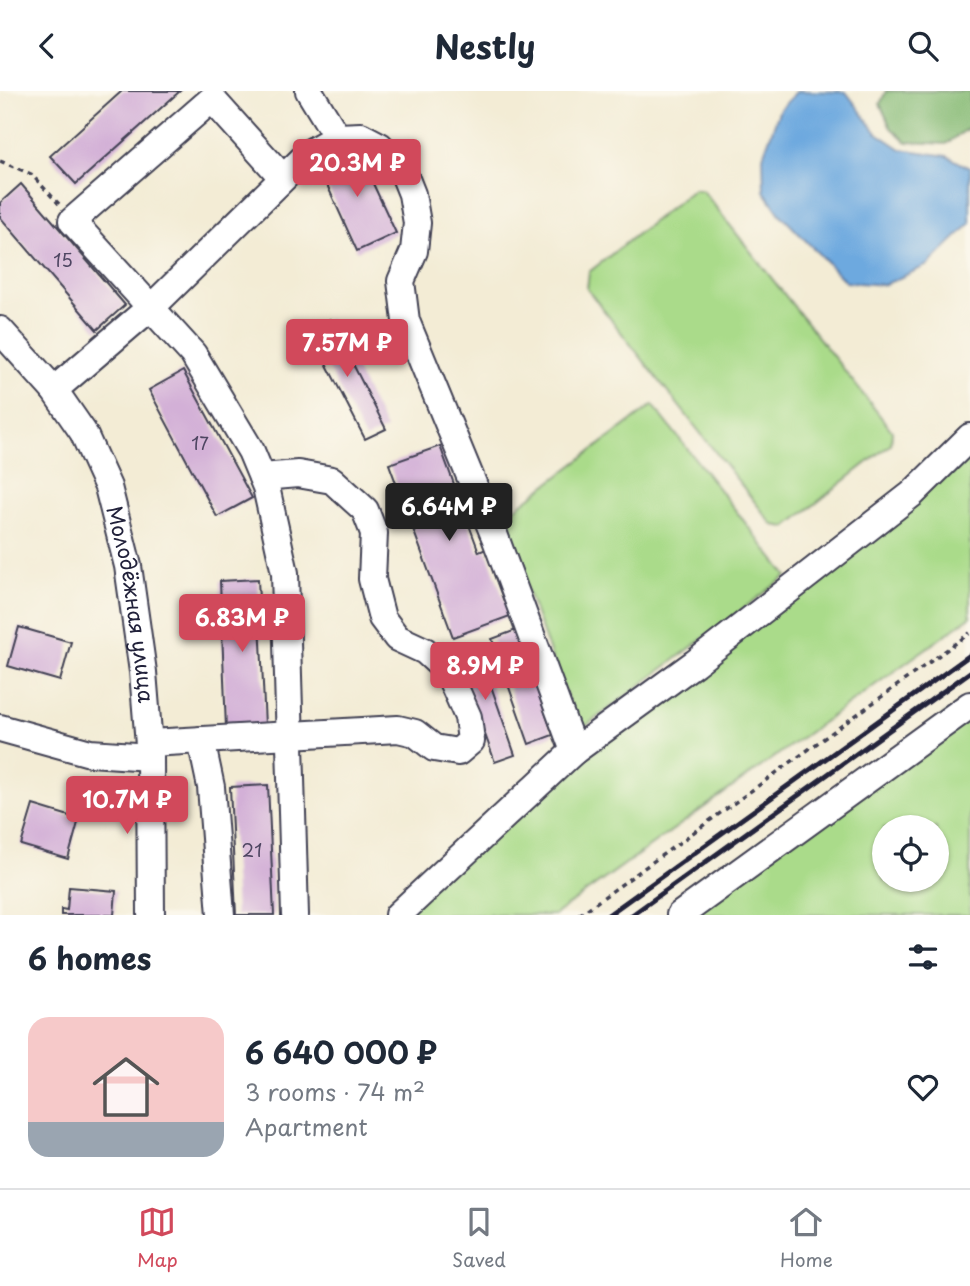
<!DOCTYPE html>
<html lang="en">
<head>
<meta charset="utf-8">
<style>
  :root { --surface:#fff; --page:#f2f2f3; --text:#1f2937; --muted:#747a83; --line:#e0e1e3; --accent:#d1495b }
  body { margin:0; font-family:"Playpen Sans",sans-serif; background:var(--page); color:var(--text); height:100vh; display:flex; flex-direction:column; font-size:26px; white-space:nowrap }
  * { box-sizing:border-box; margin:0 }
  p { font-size:23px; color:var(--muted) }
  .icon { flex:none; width:38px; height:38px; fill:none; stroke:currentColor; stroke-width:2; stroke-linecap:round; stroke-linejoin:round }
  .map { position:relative; height:824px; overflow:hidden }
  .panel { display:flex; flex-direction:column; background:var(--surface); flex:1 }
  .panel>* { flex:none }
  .buttons { position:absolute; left:872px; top:724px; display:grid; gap:14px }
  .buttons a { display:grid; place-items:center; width:77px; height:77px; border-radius:50%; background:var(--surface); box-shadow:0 2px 5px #0004; font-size:35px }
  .price { position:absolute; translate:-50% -60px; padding:0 16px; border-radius:7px; background:var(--accent); color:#fff; font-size:23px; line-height:46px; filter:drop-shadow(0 2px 4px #0008) }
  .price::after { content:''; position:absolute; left:50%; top:42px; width:21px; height:16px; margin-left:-10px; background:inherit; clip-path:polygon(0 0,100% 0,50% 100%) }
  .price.on { background:#222; color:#fff }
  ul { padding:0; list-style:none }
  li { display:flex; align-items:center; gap:21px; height:175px; padding:0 28px }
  li span { display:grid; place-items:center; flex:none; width:196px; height:140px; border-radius:21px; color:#555 }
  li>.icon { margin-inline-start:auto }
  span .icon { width:84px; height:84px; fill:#fffc; stroke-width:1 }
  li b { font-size:30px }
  h2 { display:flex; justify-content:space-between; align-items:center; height:84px; padding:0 28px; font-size:30px }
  header { display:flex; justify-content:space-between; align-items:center; height:91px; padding:0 28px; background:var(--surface); font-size:32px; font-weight:700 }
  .dock { display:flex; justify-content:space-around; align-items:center; height:98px; border-top:2px solid var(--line); background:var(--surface); font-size:19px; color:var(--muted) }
  .dock a { display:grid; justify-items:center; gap:4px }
  .dock .on { color:var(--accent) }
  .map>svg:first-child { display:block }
</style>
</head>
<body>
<header><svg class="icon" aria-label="back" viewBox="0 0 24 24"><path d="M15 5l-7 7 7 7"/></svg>Nestly<svg class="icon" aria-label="search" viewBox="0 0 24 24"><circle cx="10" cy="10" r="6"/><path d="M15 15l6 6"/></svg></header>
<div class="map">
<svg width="970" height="824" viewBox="0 0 970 824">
  <rect width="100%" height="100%" fill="#fbf7ec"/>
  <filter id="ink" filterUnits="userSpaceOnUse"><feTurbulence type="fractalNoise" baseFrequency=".0143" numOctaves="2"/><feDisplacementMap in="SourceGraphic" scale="14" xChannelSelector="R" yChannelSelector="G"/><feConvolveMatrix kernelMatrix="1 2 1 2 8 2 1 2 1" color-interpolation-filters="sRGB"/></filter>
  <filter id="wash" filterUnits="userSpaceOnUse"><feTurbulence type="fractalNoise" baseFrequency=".00686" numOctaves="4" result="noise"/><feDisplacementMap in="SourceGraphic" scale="28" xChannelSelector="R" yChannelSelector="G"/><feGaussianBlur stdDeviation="1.57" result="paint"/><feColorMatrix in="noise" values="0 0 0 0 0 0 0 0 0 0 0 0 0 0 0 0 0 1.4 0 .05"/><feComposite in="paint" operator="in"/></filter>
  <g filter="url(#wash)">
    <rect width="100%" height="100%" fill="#f3ecd5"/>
    <g fill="#aadb8a" stroke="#667e62" stroke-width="2" fill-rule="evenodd">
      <path d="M694 98 703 100 892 340 891 353 786 436 773 434 587 198 589 181Z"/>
      <path d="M653 314 787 485 579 640 501 428Z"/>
      <path d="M970 346V526L554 824H397Z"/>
      <path d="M970 605V824H667ZM884 737H936V789H884Z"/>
    </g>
    <path fill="#87bb76" stroke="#546e58" stroke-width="2" d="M886 0H970V36L946 53 907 51 891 37 880 13Z"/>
    <path fill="#6da9df" stroke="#48668d" stroke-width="2" d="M797 0 846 1 877 42 901 58 947 65 970 77V133L928 174 884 194 846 191 780 123 764 100 763 65 780 18Z"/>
    <g id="blocks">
      <g fill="#d3b0d7">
        <path d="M122 0H180L76 93 50 65Z"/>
        <path d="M356 56 396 142 357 160 318 74Z"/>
        <path d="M21 93 125 214 97 239 0 126V112Z"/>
        <path d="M330 228 386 338 365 348 309 239Z"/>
        <path d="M183 280 252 407 217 426 149 299Z"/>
        <path d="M440 355 479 461 486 458 510 525 453 546 389 373Z"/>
        <path d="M258 488 265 635 226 637 220 490Z"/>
        <path d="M19 536 71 551 60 590 8 575Z"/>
        <path d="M516 539 553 644 529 653 492 548Z"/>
        <path d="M476 552 515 664 495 671 455 560Z"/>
        <path d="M268 694 274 824H236L230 696Z"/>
        <path d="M33 714 79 728 68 768 21 754Z"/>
        <path d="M69 796 116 800 114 824H61V818L67 819Z"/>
      </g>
    </g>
  </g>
  <g filter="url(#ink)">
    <use href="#blocks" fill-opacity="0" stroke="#414052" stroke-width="2"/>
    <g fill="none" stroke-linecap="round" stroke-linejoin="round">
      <g stroke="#414052" stroke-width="30">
        <g id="minor">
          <path d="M309 0 337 46"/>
          <path d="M283 87 212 8 72 130 193 263 251 360 266 396 285 482 295 824"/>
          <path id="s1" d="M0 239 54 299 83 341 108 396 128 475 143 581 150 666 151 824"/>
          <path d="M54 299 159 209 310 61 337 46 361 45 380 55 402 78 412 103 417 132 414 160 401 190 406 230 495 446 574 660"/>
          <path d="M0 637 90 662 150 666"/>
          <path d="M201 649 211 696 221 824"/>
          <path d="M150 652 398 638 415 642 434 657 458 661 471 650 468 626 448 581 425 560 397 547 382 527 372 488 374 442 365 419 332 389 298 383 262 386"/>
          <path d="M398 824 574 660 695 572 912 403 970 346"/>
          <path d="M680 824 970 614"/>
        </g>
      </g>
      <g stroke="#414052" stroke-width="3.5" stroke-dasharray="5 5" stroke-linecap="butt">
        <path d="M0 70 31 83 59 113"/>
        <path d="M579 824 970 542"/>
      </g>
      <use href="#minor" stroke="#fff" stroke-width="26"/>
      <g stroke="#22223b" stroke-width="5">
        <path d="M608 824 970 564"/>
        <path d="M632 824 970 581"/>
      </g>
    </g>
  </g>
  <g text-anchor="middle" stroke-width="5" stroke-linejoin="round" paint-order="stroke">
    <g font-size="18" fill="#4e4662">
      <text x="63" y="176">15</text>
      <text x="200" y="359">17</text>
      <text x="252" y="766">21</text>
    </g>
    <g font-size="21" fill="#22223b" stroke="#fbf7ec">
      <text dy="7" stroke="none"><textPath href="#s1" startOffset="312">Молодёжная улица</textPath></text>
    </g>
  </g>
</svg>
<div class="buttons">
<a><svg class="icon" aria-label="locate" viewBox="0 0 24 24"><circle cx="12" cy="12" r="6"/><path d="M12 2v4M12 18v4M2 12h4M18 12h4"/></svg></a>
</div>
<b class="price" style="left:357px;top:108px">20.3M ₽</b>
<b class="price" style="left:347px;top:288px">7.57M ₽</b>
<b class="price on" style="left:449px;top:452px">6.64M ₽</b>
<b class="price" style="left:242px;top:563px">6.83M ₽</b>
<b class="price" style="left:485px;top:611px">8.9M ₽</b>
<b class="price" style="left:127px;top:745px">10.7M ₽</b>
</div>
<section class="panel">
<h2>6 homes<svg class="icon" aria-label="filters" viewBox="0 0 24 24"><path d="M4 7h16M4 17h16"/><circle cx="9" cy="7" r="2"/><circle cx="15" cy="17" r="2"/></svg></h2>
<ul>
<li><span style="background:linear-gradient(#f6c9c9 75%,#9aa5b1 0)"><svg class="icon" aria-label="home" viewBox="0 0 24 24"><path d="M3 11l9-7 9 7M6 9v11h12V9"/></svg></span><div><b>6 640 000 ₽</b><p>3 rooms · 74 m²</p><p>Apartment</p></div><svg class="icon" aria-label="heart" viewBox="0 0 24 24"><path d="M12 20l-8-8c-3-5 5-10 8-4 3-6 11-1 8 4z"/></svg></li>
</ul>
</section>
<nav class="dock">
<a class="on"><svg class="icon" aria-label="map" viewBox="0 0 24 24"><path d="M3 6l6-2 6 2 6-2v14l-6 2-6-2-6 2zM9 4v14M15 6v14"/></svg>Map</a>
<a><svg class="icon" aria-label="saved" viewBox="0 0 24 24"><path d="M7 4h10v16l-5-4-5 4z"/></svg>Saved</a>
<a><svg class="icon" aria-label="home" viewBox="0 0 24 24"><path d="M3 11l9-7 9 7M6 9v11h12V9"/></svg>Home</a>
</nav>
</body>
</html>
